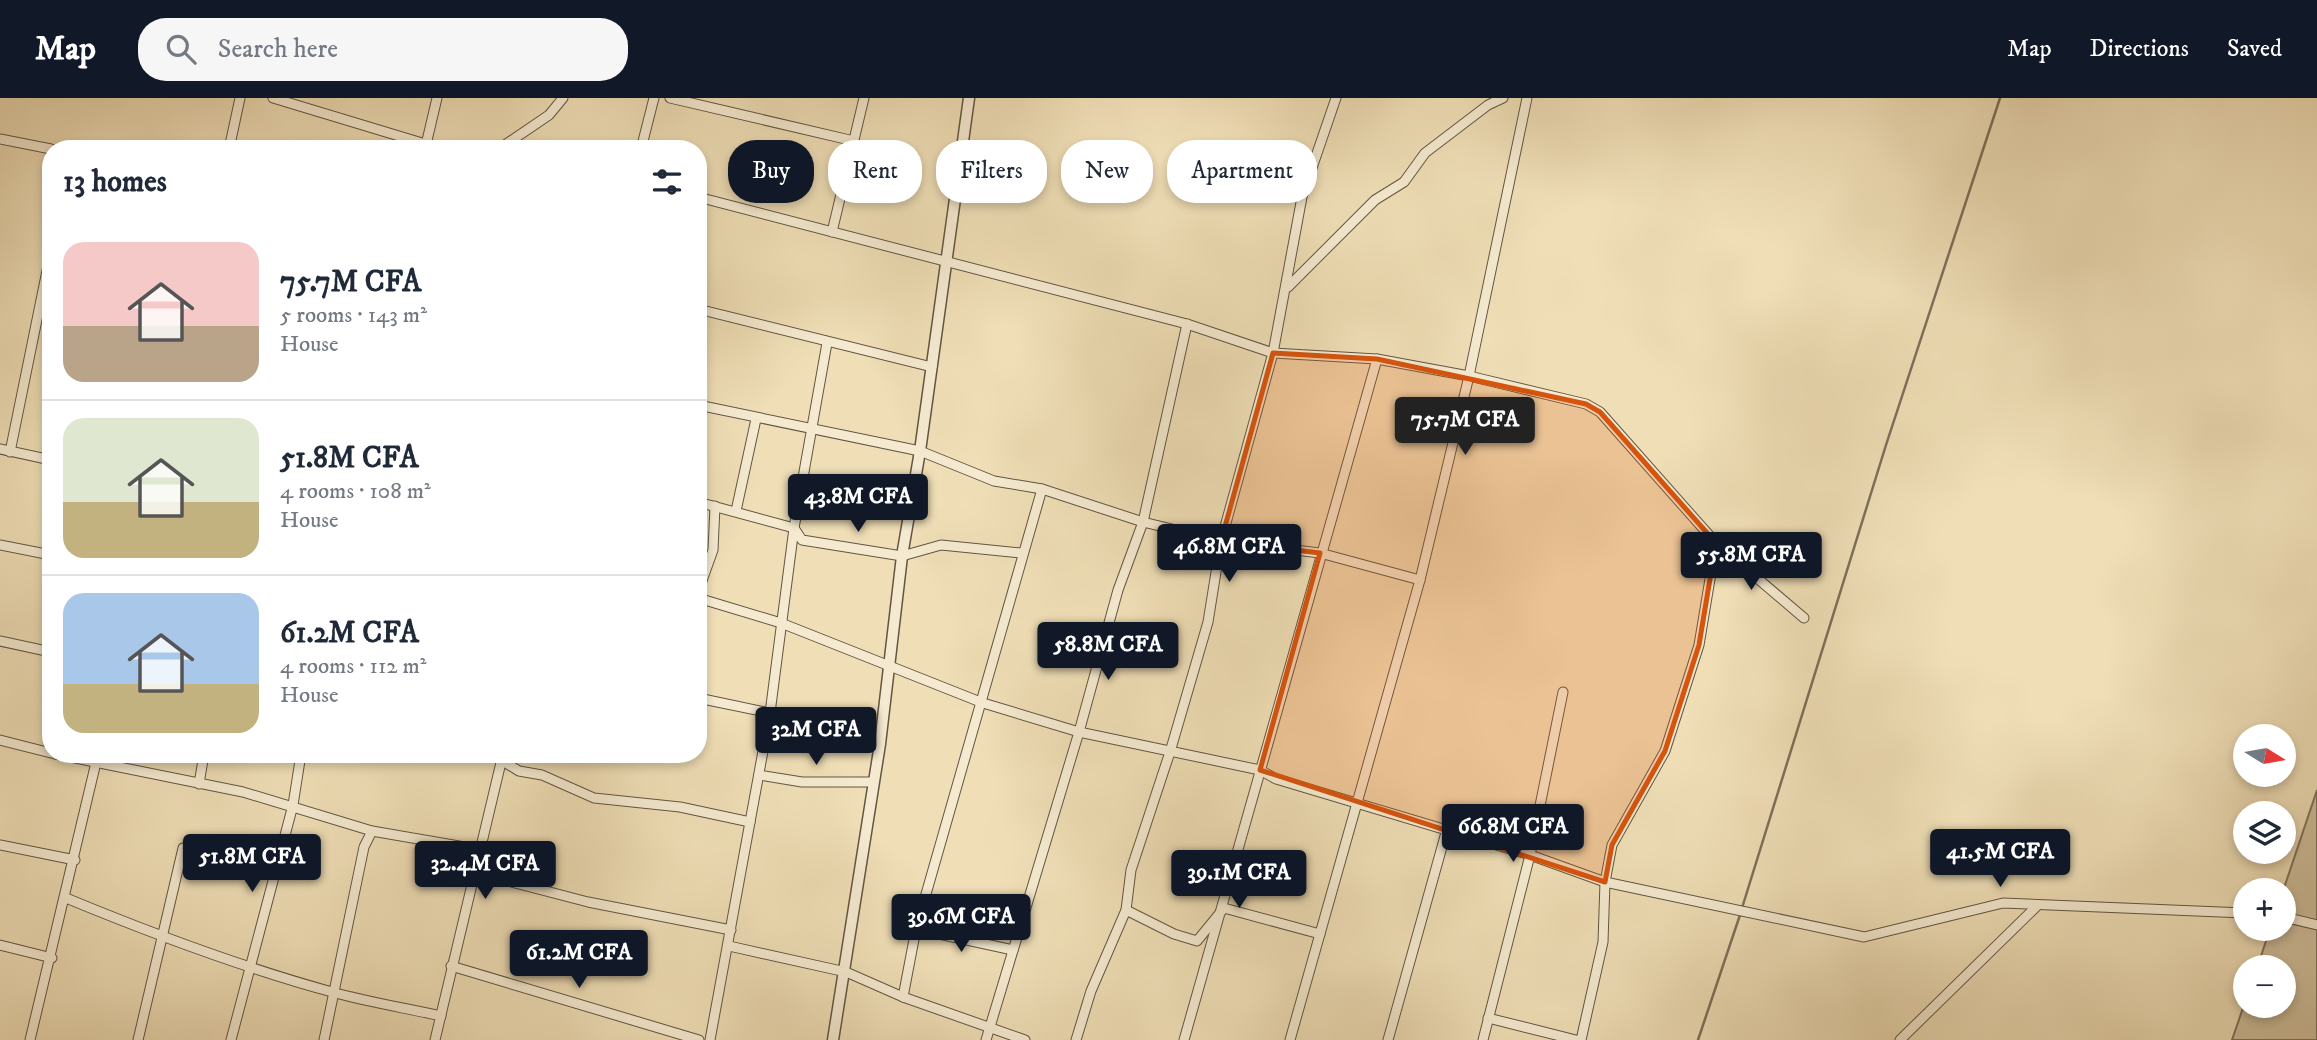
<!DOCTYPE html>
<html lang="en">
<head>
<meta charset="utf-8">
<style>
  :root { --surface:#fff; --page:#f6f6f7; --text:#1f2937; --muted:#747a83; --line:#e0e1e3; --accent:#111827 }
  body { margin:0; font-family:"IM FELL DW Pica",serif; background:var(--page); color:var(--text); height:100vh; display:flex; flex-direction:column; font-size:26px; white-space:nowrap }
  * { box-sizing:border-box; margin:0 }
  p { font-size:23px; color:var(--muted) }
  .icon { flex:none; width:38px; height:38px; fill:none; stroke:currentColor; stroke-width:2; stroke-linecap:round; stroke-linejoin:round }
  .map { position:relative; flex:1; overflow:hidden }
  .drawer { position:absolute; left:42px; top:42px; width:665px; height:623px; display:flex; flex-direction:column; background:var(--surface); border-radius:28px; box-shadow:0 4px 10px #0003 }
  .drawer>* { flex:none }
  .top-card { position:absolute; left:728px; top:42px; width:665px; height:63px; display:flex; gap:14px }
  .needle { width:46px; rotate:101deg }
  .tools { position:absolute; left:2233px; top:626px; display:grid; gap:14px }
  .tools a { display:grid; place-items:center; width:63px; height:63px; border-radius:50%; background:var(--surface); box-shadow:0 4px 10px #0003; font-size:35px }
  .price { position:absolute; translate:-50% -60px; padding:0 16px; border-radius:7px; background:var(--accent); color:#fff; font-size:23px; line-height:46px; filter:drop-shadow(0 2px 4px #0008) }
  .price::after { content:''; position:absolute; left:50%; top:42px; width:21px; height:16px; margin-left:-10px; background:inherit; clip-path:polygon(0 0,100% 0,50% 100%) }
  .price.active { background:#222; color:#fff }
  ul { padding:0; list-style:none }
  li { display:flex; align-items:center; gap:21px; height:175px; padding:0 21px }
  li+li { border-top:2px solid var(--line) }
  li span { display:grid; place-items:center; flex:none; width:196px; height:140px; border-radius:21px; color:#555 }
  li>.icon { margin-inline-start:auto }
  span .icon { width:84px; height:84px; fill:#fffc; stroke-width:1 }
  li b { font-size:30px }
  h2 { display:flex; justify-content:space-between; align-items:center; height:84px; padding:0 21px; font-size:30px }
  .pill { padding:0 24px; border-radius:28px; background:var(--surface); box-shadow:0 4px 10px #0003; font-size:24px; line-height:63px }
  .pill.active { background:var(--accent); color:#fff }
  header { display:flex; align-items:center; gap:42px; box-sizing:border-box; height:98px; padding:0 35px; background:var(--accent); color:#fff }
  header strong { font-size:33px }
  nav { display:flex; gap:38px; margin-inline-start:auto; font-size:24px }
  .search { width:490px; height:63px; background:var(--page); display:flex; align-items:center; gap:18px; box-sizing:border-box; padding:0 24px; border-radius:28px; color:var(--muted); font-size:26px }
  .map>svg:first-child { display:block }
</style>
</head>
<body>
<header>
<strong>Map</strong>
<div class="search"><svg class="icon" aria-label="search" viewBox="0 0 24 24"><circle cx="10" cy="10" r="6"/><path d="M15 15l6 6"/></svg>Search here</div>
<nav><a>Map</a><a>Directions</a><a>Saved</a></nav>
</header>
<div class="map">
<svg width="2317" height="942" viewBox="0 0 2317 942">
  <rect width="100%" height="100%" fill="#efdeb6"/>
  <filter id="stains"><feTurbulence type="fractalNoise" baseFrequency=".00286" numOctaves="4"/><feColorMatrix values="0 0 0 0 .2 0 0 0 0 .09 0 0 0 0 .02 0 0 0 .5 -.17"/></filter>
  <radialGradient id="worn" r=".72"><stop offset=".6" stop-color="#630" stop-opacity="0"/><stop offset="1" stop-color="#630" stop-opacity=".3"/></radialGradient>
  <path fill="#cfbf9c" stroke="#80745c" stroke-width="2" d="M2317 692V942H2232L2245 904V908H2284V870H2257L2270 831H2284L2283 793Z"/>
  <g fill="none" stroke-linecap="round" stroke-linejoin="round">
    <g stroke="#7d705a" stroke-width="2.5">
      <path d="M1742 810 1886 347 2000 0"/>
      <path d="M1698 942 1740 817"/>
    </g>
    <g stroke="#615643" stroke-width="11">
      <g id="minor">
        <path d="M273 0 442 51"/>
        <path d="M670 0 854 43"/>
        <path d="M0 41 51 51"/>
        <path d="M229 51 240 0"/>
        <path d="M425 51 437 0"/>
        <path d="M499 51 549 17 563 0"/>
        <path d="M641 51 654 0"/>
        <path d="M698 99 1187 226 1273 255 1377 261 1469 278 1586 306 1600 314 1716 445 1804 520"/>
        <path d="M832 134 864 0"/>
        <path d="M1288 189 1375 102 1404 84 1425 55 1488 7 1503 0"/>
        <path d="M698 211 932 269"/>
        <path d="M698 307 920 353 994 383 1042 391 1143 424 1221 443 1320 455 1420 482"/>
        <path d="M0 351 51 362"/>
        <path d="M10 354 51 153"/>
        <path d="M698 404 794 430 802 442 902 458 941 447 1021 455"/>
        <path d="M736 413 756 321"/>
        <path d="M0 447 51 457"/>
        <path d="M698 494 713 452 715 408"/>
        <path d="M698 500 781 525 983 605 1079 634 1260 672 1276 681 1530 757 1605 784 1864 839 2003 805 2245 815"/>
        <path d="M0 543 51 554"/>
        <path d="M698 600 770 615 880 646"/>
        <path d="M0 642 51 655"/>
        <path d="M55 656 243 694 372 733 482 752"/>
        <path d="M491 656 519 673 542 677 594 700 680 709 750 724"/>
        <path d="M759 677 802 684H872"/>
        <path d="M199 686 204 656"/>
        <path d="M0 747 75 762"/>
        <path d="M477 775 588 804 731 832"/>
        <path d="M66 800C153 836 241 869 332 894 368 904 405 910 441 918"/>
        <path d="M1126 812 1174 836 1197 843 1224 810 1320 836"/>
        <path d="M2284 819 2317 827"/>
        <path d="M916 831 1013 852"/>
        <path d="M0 847 52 860"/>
        <path d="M729 848 846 874 903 899 1025 942"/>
        <path d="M451 868 699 942"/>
        <path d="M903 899 916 831 1042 391"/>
        <path d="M1488 920 1576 942"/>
        <path d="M30 942 98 656"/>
        <path d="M138 942 183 750"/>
        <path d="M231 942 293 707 301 656"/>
        <path d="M324 942 364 749 372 733"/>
        <path d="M435 942 503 656"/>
        <path d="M710 942 770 615 794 430 827 245"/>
        <path d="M986 942 1079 634 1118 492 1143 424 1187 226"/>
        <path d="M1076 942 1091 893 1126 812 1131 772 1170 654 1208 524 1221 443 1273 255 1302 99 1336 0"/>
        <path d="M1184 942 1377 261"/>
        <path d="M1290 942 1420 482 1469 278 1527 0"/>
        <path d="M1388 942 1447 731"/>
        <path d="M1483 942 1530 757 1563 594"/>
        <path d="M1581 942 1603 844 1605 784 1612 747 1665 653 1699 547 1716 445"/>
        <path d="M1900 942 2038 807"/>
      </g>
    </g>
    <g stroke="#615643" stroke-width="13">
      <path id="tertiary" d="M833 942 880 646 902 458 920 353 969 0"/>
    </g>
    <use href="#minor" stroke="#f5ead0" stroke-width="9"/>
    <use href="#tertiary" stroke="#f5ead0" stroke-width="10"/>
  </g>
  <path fill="#d6540e" fill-opacity="0.2" stroke="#d6540e" stroke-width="5" stroke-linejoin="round" d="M1273 255 1377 261 1586 306 1600 314 1716 445 1699 547 1665 653 1612 747 1605 784 1260 672 1320 455 1221 443Z"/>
  <rect width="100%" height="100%" filter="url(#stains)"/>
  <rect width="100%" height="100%" fill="url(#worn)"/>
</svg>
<div class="tools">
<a><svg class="needle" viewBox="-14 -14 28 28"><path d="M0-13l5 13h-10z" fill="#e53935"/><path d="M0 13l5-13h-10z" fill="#747a83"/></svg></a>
<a><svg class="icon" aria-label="layers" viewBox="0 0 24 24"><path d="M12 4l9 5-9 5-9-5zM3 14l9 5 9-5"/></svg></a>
<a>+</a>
<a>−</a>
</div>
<b class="price active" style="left:1465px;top:359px">75.7M CFA</b>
<b class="price" style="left:858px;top:436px">43.8M CFA</b>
<b class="price" style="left:1229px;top:486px">46.8M CFA</b>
<b class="price" style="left:1751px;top:494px">55.8M CFA</b>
<b class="price" style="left:1108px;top:584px">58.8M CFA</b>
<b class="price" style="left:816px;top:669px">32M CFA</b>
<b class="price" style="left:1513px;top:766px">66.8M CFA</b>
<b class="price" style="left:2000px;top:791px">41.5M CFA</b>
<b class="price" style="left:252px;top:796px">51.8M CFA</b>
<b class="price" style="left:485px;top:803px">32.4M CFA</b>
<b class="price" style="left:1239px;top:812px">39.1M CFA</b>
<b class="price" style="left:961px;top:856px">39.6M CFA</b>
<b class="price" style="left:579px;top:892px">61.2M CFA</b>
<div class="top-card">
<a class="pill active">Buy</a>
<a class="pill">Rent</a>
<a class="pill">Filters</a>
<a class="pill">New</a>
<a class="pill">Apartment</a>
</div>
<section class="drawer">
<h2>13 homes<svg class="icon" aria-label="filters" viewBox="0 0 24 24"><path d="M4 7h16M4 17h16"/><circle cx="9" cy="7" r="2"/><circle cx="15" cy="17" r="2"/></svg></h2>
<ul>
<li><span style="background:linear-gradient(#f6c9c9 60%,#b9a48a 0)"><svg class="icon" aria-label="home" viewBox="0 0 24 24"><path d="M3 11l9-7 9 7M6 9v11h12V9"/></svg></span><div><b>75.7M CFA</b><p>5 rooms · 143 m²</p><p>House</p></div></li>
<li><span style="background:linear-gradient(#dfe7d0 60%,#c2b280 0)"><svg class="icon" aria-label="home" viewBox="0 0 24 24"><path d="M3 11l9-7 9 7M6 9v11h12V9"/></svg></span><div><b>51.8M CFA</b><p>4 rooms · 108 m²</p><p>House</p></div></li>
<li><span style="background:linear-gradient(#a9c7e8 65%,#c2b280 0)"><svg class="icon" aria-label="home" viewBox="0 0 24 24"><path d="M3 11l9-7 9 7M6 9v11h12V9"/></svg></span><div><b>61.2M CFA</b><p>4 rooms · 112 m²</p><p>House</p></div></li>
</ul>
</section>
</div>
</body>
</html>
